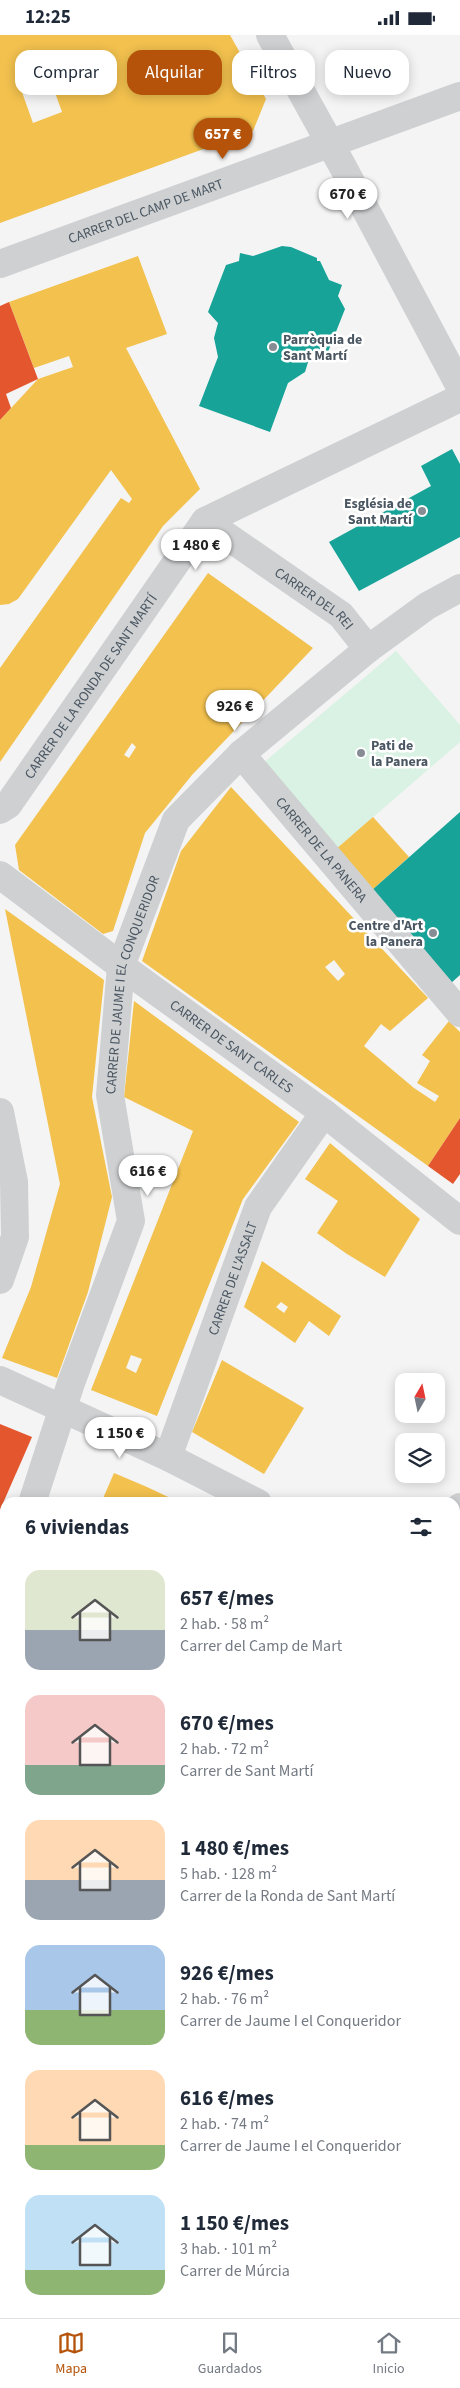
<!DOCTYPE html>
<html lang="es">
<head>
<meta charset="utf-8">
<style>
  :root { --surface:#fff; --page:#f6f6f7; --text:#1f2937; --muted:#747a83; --line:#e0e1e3; --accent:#b45309 }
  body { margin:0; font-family:"Source Sans 3",sans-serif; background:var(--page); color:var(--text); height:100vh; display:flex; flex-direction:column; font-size:19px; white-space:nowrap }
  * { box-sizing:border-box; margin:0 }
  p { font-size:16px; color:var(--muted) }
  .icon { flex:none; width:28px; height:28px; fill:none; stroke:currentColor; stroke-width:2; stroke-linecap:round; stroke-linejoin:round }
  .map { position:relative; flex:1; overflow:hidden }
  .panel { position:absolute; left:0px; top:1462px; width:460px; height:821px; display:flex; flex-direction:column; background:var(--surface); border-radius:15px 15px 0 0; box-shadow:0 2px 12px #0003 }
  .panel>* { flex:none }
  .top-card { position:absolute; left:15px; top:15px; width:430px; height:45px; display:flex; gap:10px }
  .needle { width:32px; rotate:9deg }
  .fabs { position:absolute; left:395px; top:1338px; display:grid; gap:10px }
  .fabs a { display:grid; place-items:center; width:50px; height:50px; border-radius:10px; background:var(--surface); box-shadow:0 2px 12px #0003; font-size:25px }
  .price { position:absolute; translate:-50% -42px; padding:0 11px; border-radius:18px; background:#fff; color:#222; font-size:16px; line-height:32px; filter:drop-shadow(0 1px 2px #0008) }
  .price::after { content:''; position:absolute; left:50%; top:30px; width:15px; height:11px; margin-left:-8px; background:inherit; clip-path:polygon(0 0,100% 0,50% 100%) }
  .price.on { background:var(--accent); color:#fff }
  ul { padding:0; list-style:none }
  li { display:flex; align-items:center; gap:15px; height:125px; padding:0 25px }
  li span { display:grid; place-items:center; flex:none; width:140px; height:100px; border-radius:15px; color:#555 }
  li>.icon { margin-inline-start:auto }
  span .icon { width:60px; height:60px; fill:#fffc; stroke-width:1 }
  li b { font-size:21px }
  h2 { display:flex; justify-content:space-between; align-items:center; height:60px; padding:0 25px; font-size:21px }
  .chip { padding:0 18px; border-radius:15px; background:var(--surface); box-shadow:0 2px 12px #0003; font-size:18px; line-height:45px }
  .chip.on { background:var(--accent); color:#fff }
  .status { display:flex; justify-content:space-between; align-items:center; height:35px; padding:0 25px; background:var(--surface); direction:ltr }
  .status svg { height:14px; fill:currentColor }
  .tabs { display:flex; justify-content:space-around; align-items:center; height:70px; border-top:1px solid var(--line); background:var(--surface); font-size:14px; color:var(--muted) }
  .tabs a { display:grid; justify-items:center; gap:2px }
  .tabs .on { color:var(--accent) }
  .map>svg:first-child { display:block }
</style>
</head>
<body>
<div class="status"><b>12:25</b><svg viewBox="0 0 49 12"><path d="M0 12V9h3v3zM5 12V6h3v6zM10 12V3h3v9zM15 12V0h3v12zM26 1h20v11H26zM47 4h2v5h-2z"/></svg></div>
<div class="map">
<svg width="460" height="2283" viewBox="0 0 460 2283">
  <rect width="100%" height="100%" fill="#f4f4f4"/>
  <path fill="#d9f2e3" d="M396 616 460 690V707L335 815 262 729Z"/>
  <g fill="#f2c14e" fill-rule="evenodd">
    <path d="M0 0H230L266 64 253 96 0 188ZM44 27 62 77 33 88 18 46Z"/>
    <path d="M138 221 167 299 126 313 200 454 163 491 0 727V633L121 463 129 468 132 464 111 435 18 564 9 569 0 570V385L38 344 73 332 69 321 34 333 9 267Z"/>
    <path d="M208 538 313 613 192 740 145 798 113 896 103 899 19 835 15 810ZM132 708 136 712 129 723 124 720Z"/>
    <path d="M231 752 428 963 390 996 381 989 364 1011 414 1053 435 1067 439 1061 417 1048 430 1026 422 1020 449 986 460 997V1083L428 1131 142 926 181 816ZM334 925 345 939 338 946 325 932Z"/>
    <path d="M373 782 409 822 371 856 335 815Z"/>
    <path d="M5 874 104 945 92 1062 112 1162 88 1257 57 1343 2 1323 31 1252 60 1149Z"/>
    <path d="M134 966 299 1087 243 1164 157 1381 91 1355 193 1096 124 1062ZM131 1320 142 1324 136 1338 126 1333Z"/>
    <path d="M330 1108 420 1184 385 1242 347 1219 317 1198 338 1166 305 1144Z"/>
    <path d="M262 1226 341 1281 329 1301 309 1286 295 1308 244 1272ZM281 1267 288 1272 284 1278 276 1272Z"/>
    <path d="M222 1325 304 1373 264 1439 192 1397Z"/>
    <path d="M114 1438 147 1452 181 1468H101Z"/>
    <path d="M0 1627 5 1631V1640L0 1646Z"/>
    <path d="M0 1769 5 1775V1876L0 1869Z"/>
    <path d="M455 1838 460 1850V1972L455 1973Z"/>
    <path d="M0 2112 5 2117V2192L0 2181Z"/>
  </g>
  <g fill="#e4572e">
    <path d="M9 267 38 344 6 359 11 373 0 385V271Z"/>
    <path d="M460 1083V1139L453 1149 428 1131Z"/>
    <path d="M0 1389 32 1402 0 1475Z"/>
    <path d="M0 1570 5 1572V1599L0 1595Z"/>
    <path d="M0 1959 5 1966V1992L0 1995Z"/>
    <path d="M455 2249 460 2253V2283H419L421 2279H455Z"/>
    <path d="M19 2279H78L66 2283H20Z"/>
  </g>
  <path fill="#7b5ea7" d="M0 1595 5 1599V1617L0 1623Z"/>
  <path fill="#3f88c5" d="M80 2279H169L174 2283H68Z"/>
  <g fill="#17a398">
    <path d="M282 211 291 212 317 223V226H320L329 245 342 250 338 261 345 274 326 322 309 324 305 337 288 348 270 397 199 371 218 322 214 303 218 288 208 277 226 230 239 226 240 218 253 221Z"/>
    <path d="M452 414 460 429V502L359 556 329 507 431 451 421 431Z"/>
    <path d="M460 777V940L450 949 371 856Z"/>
  </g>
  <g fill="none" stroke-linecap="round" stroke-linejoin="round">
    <path stroke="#bcc7c4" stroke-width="3" stroke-dasharray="4 2.5" stroke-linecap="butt" d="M254 2283 256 2279"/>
    <g stroke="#ced0d2" stroke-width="28">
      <path d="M270 0 343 132 460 352"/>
      <path id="s1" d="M0 229 460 61"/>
      <path id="s2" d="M205 486 341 580 368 614"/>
      <path id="s3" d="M241 719 460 978"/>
      <path id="s4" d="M0 775 8 770 205 486 460 363"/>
      <path id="s5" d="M0 840 121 931 324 1078 460 1186"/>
      <path d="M0 1077 14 1147 15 1202 0 1245"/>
      <path d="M0 1345 168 1422 258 1468"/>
      <path id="s6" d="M168 1422 258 1172 324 1078"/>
      <path id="s7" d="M32 1468 71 1348 131 1186 110 1060 121 931 176 785 241 719 368 614 427 571 460 553"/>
      <path d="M455 1480 460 1472"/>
      <path d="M5 1545V1547"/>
      <path d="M455 1558 460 1559"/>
      <path d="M0 1743 5 1749"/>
      <path d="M458 1798 460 1806"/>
      <path d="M0 1911 5 1918"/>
      <path d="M455 1984 460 1983"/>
      <path d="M0 2022 5 2018"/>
      <path d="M0 2094 5 2098"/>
      <path d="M455 2129 460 2140"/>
      <path d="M0 2241 5 2267"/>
      <path d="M185 2279 189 2283"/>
      <path d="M368 2279 374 2283"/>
    </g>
  </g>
  <g fill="#868d94" stroke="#fff" stroke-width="2">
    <circle cx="273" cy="312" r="5"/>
    <circle cx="422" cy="476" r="5"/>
    <circle cx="361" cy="718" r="5"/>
    <circle cx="433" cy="898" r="5"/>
  </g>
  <g text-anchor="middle" stroke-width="5" stroke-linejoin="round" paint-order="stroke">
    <g font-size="14" fill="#4a5661" stroke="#fff">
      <text dy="5" stroke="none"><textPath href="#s1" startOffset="155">CARRER DEL CAMP DE MART</textPath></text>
      <text dy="5" stroke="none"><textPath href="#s2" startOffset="134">CARRER DEL REI</textPath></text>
      <text dy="5" stroke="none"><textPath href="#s4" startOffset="154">CARRER DE LA RONDA DE SANT MARTÍ</textPath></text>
      <text dy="5" stroke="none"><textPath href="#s3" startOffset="125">CARRER DE LA PANERA</textPath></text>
      <text dy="5" stroke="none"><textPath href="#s7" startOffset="540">CARRER DE JAUME I EL CONQUERIDOR</textPath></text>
      <text dy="5" stroke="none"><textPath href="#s5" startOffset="288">CARRER DE SANT CARLES</textPath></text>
      <text dy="5" stroke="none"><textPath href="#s6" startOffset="190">CARRER DE L'ASSALT</textPath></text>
    </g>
    <g font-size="14" font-weight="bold" fill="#4a5661" stroke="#fff" text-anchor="start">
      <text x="283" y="309">Parròquia de<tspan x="283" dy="16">Sant Martí</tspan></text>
      <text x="412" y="473" text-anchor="end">Església de<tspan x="412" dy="16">Sant Martí</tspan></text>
      <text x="371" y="715">Pati de<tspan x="371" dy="16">la Panera</tspan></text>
      <text x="423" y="895" text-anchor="end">Centre d'Art<tspan x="423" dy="16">la Panera</tspan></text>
    </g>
  </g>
</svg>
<div class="fabs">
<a><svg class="needle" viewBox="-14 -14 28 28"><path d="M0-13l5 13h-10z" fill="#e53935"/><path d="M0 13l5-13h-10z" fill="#747a83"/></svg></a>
<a><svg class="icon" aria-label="layers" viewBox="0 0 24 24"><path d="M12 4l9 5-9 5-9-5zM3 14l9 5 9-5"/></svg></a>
</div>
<b class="price on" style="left:223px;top:125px">657 €</b>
<b class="price" style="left:348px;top:185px">670 €</b>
<b class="price" style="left:196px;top:536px">1 480 €</b>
<b class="price" style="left:235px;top:697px">926 €</b>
<b class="price" style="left:148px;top:1162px">616 €</b>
<b class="price" style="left:120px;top:1424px">1 150 €</b>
<div class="top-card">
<a class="chip">Comprar</a>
<a class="chip on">Alquilar</a>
<a class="chip">Filtros</a>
<a class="chip">Nuevo</a>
</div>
<section class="panel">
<h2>6 viviendas<svg class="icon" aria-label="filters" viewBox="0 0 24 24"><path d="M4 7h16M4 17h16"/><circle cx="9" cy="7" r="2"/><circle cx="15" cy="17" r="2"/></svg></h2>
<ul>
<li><span style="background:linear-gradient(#dfe7d0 60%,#9aa5b1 0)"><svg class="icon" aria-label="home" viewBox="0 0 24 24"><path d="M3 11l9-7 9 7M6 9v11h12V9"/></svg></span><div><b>657 €/mes</b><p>2 hab. · 58 m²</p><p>Carrer del Camp de Mart</p></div></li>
<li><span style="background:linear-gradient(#f6c9c9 70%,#7fa58c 0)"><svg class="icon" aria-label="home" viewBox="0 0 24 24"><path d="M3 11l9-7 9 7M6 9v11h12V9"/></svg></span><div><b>670 €/mes</b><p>2 hab. · 72 m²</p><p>Carrer de Sant Martí</p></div></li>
<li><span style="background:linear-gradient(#ffd9b3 60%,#9aa5b1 0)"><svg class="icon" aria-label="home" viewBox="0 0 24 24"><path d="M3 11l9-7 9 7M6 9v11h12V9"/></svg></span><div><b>1 480 €/mes</b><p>5 hab. · 128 m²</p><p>Carrer de la Ronda de Sant Martí</p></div></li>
<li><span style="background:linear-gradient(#a9c7e8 65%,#8fb573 0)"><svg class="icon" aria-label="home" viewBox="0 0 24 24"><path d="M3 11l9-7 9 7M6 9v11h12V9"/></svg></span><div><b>926 €/mes</b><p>2 hab. · 76 m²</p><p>Carrer de Jaume I el Conqueridor</p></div></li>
<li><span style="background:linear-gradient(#ffd9b3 75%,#8fb573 0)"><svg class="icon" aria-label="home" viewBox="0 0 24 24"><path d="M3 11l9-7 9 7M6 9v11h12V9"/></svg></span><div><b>616 €/mes</b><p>2 hab. · 74 m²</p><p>Carrer de Jaume I el Conqueridor</p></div></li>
<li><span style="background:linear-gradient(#bfe0f5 75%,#8fb573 0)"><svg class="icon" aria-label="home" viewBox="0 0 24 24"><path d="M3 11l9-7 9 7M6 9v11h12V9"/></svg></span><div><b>1 150 €/mes</b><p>3 hab. · 101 m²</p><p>Carrer de Múrcia</p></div></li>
</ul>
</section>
</div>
<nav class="tabs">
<a class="on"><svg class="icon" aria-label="map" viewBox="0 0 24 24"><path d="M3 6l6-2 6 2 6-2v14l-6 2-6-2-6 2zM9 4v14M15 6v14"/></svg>Mapa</a>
<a><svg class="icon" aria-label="saved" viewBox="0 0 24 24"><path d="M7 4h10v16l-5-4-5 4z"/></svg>Guardados</a>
<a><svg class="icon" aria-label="home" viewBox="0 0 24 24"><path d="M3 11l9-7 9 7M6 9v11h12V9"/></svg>Inicio</a>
</nav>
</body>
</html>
